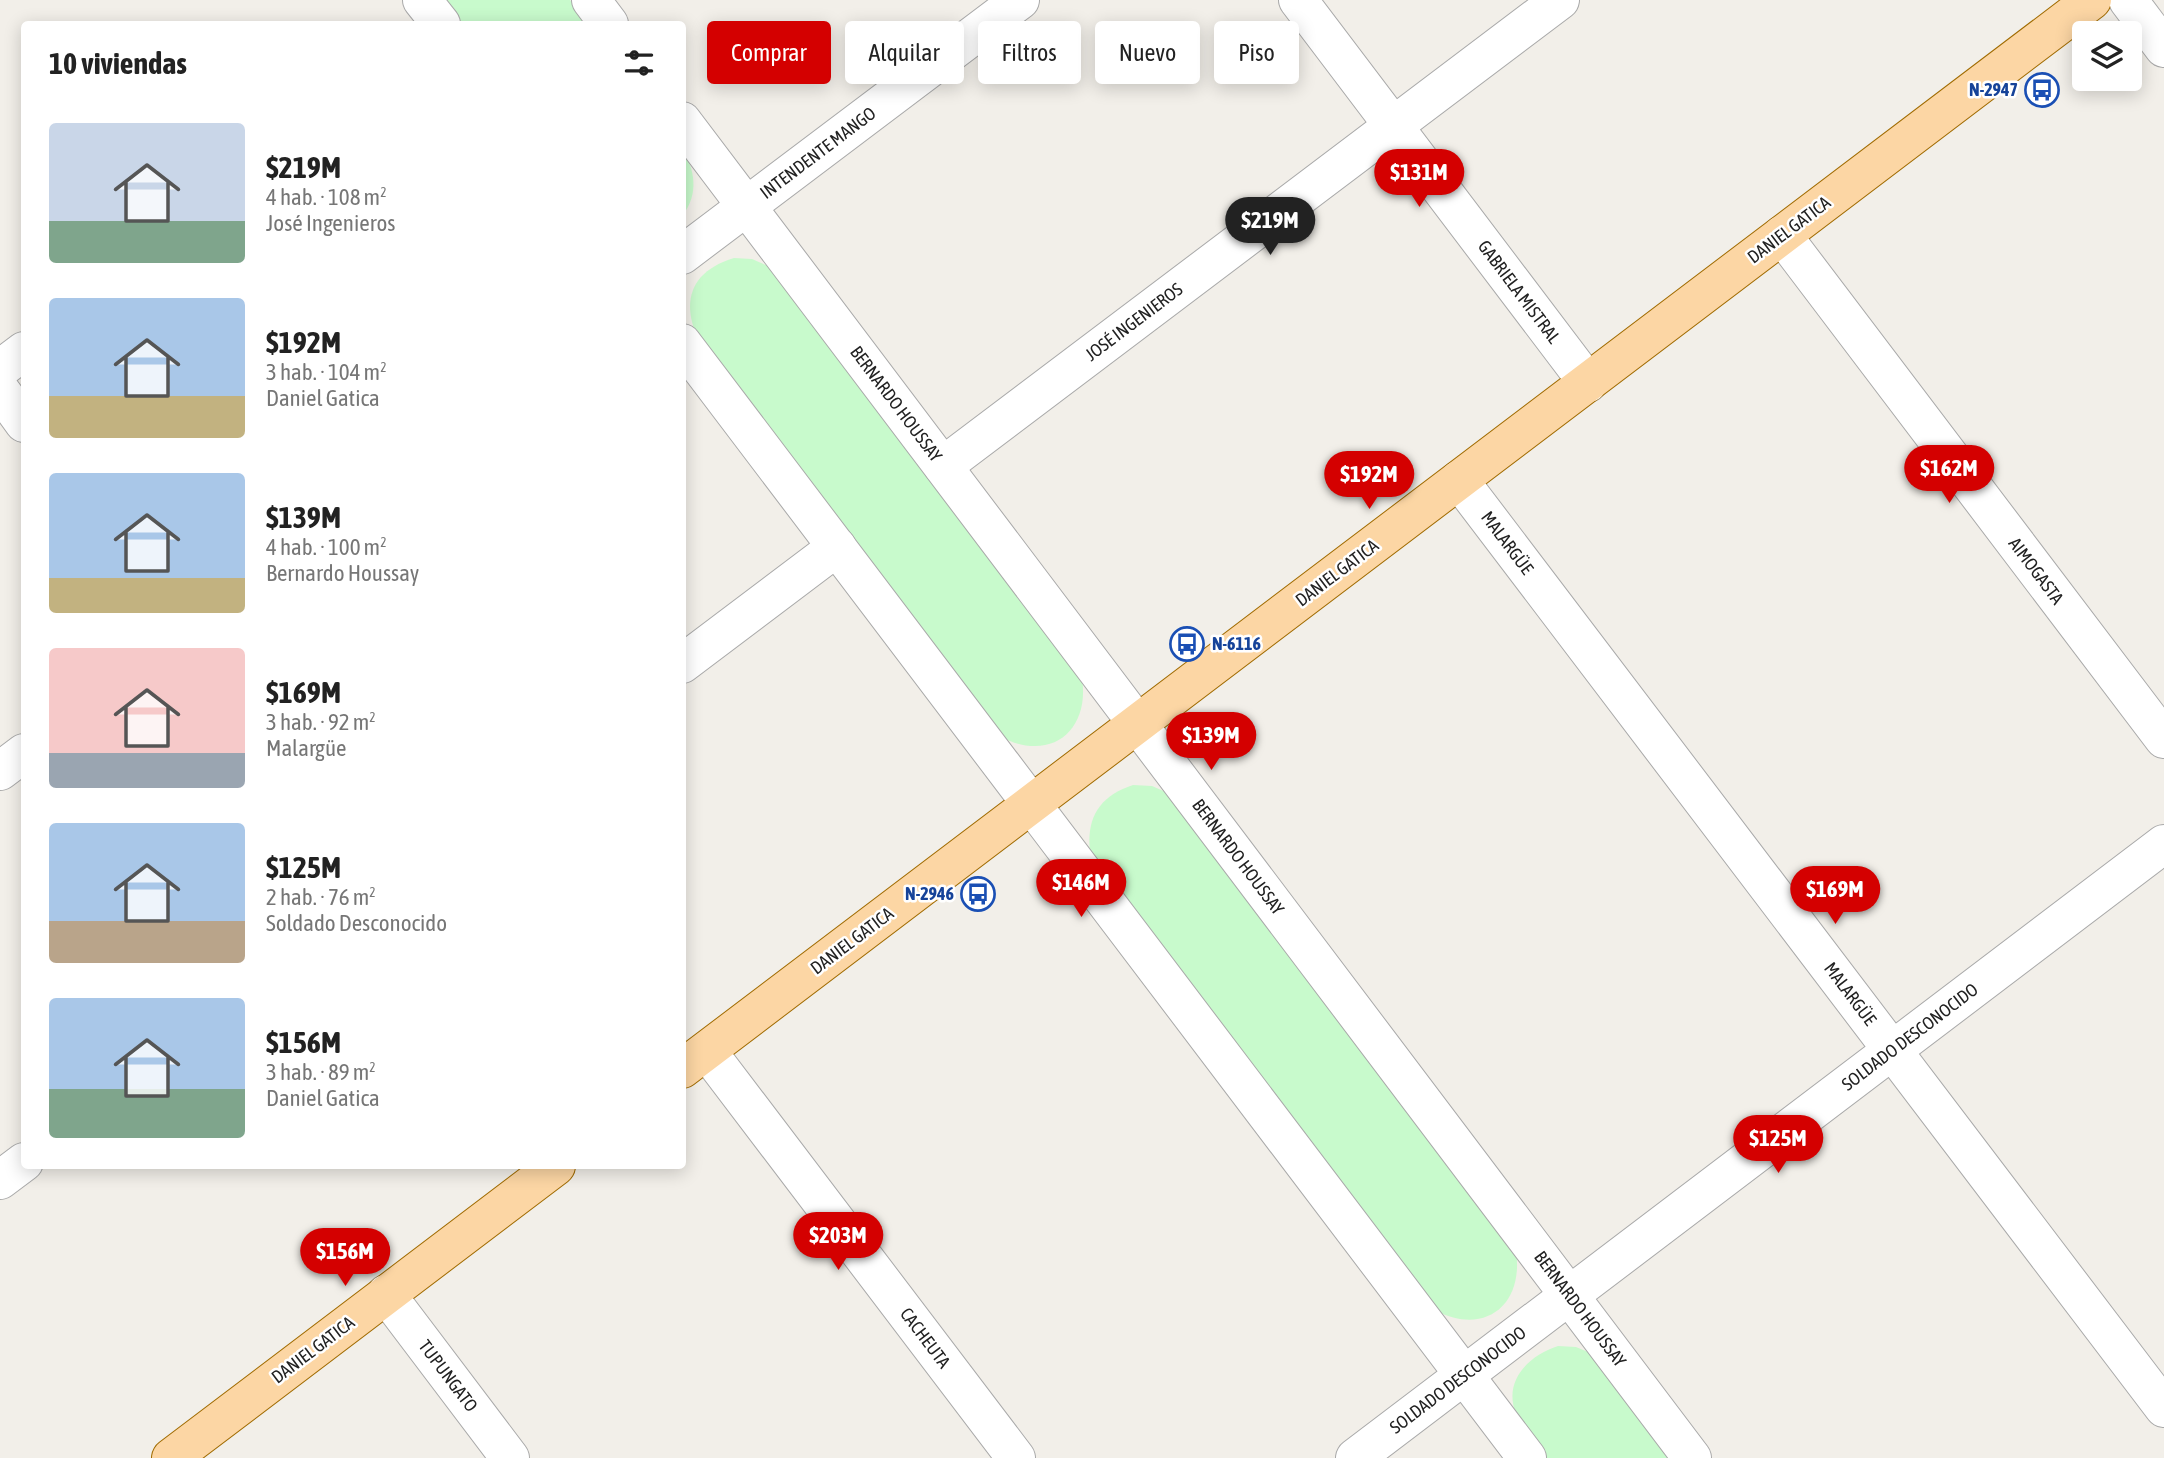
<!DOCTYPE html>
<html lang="es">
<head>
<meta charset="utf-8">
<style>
  :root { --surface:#fff; --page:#f2f2f2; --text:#222; --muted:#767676; --accent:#d40000 }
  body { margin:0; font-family:"Asap Condensed",sans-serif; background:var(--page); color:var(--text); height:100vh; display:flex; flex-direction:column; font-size:26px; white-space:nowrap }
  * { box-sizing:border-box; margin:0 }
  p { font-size:23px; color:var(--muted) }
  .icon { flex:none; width:38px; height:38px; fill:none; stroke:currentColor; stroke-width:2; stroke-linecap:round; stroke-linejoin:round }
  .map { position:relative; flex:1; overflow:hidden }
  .details { position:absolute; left:21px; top:21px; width:665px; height:1148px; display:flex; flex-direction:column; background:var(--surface); border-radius:7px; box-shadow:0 4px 18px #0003 }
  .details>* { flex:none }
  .hud { position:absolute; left:707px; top:21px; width:665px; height:63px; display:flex; gap:14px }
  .fabs { position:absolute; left:2072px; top:21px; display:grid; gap:14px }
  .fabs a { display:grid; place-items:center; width:70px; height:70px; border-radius:7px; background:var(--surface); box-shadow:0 4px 18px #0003; font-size:35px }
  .price { position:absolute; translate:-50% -60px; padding:0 16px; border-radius:24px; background:var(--accent); color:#fff; font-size:23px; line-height:46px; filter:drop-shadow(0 2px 4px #0008) }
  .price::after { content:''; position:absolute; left:50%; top:42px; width:21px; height:16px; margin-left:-10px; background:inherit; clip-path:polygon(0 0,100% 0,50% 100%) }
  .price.current { background:#222; color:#fff }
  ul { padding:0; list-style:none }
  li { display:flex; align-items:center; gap:21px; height:175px; padding:0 28px }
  li span { display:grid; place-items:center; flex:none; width:196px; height:140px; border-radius:7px; color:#555 }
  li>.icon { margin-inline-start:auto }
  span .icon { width:84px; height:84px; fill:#fffc; stroke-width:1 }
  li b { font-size:30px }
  h2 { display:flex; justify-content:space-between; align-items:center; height:84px; padding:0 28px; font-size:30px }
  .chip { padding:0 24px; border-radius:7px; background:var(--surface); box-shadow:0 4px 18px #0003; font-size:24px; line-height:63px }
  .chip.current { background:var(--accent); color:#fff }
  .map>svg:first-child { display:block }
</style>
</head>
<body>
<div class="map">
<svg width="2164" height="1458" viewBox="0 0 2164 1458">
  <rect width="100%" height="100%" fill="#f2efe9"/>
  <g fill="#c8facc">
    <path d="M439 0H570L589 24H458Z"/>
    <path d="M682 148C695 170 699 193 683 215Z"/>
    <path d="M734 258 752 259 768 266 1082 678C1090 730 1052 762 1003 738L699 341C680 301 691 271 734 258Z"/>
    <path d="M1133 785 1152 786 1168 793 1516 1251C1524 1304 1486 1336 1436 1311L1090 852C1086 817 1100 796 1133 785Z"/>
    <path d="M1558 1346 1576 1347 1593 1354 1676 1458H1545C1536 1444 1520 1427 1515 1411 1504 1379 1530 1355 1558 1346Z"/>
  </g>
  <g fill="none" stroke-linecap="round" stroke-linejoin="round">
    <g stroke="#a9a9a9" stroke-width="40">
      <g id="minor">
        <path d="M422 0 441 24"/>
        <path d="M591 0 609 24"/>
        <path d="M1298 0 1588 383"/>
        <path d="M2128 0 2164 48"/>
        <path d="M682 121 1692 1458"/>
        <path d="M1782 235 2164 739"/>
        <path d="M682 255 1020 0"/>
        <path d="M682 343 1527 1458"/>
        <path d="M0 369 24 351"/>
        <path d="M0 390 24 423"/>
        <path d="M943 466 1560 0"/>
        <path d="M1459 480 2164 1408"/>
        <path d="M682 664 837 547"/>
        <path d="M0 771 24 753"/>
        <path d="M707 1051 1016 1458"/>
        <path d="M0 1180 24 1162"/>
        <path d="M386 1294 510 1458"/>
        <path d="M1355 1458 2164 844"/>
      </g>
    </g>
    <g stroke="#a06b00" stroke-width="40">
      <g id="major">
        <path d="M682 1069 2092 0"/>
        <path d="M171 1458 556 1166"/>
      </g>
    </g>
    <use href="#minor" stroke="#fff" stroke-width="38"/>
    <use href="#major" stroke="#fcd6a4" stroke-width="38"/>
  </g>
  <defs>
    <g id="bus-ring" transform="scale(1.75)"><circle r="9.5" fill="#fff" stroke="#1a4fb4" stroke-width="1.5"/><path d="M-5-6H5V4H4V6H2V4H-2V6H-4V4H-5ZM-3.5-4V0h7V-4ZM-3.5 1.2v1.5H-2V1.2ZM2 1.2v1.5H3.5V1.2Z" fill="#1a4fb4"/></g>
  </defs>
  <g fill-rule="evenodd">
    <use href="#bus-ring" x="2042" y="90"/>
    <use href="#bus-ring" x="1187" y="644"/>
    <use href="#bus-ring" x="978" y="894"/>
  </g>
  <g text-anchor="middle" stroke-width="5" stroke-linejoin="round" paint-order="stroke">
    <g font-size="18" font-weight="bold" fill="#164399" stroke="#fff" text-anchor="end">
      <text x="2018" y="96">N-2947</text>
      <text x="1212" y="650" text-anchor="start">N-6116</text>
      <text x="954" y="900">N-2946</text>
    </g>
    <g font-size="18" fill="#222" stroke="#fff">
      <text transform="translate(818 153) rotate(-37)" y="6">INTENDENTE MANGO</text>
      <text transform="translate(1789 230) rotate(-37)" y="6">DANIEL GATICA</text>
      <text transform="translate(1519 292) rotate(53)" y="6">GABRIELA MISTRAL</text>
      <text transform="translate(1134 322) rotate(-37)" y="6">JOSÉ INGENIEROS</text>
      <text transform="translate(896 404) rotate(53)" y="6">BERNARDO HOUSSAY</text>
      <text transform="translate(1507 543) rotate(53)" y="6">MALARGÜE</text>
      <text transform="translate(2036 571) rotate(53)" y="6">AIMOGASTA</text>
      <text transform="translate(1337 573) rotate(-37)" y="6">DANIEL GATICA</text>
      <text transform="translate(1238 857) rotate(53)" y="6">BERNARDO HOUSSAY</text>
      <text transform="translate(852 941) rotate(-37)" y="6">DANIEL GATICA</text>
      <text transform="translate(1850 994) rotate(53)" y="6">MALARGÜE</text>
      <text transform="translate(1910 1037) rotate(-37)" y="6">SOLDADO DESCONOCIDO</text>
      <text transform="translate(1580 1309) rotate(53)" y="6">BERNARDO HOUSSAY</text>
      <text transform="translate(925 1338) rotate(53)" y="6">CACHEUTA</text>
      <text transform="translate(313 1350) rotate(-37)" y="6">DANIEL GATICA</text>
      <text transform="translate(448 1376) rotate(53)" y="6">TUPUNGATO</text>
      <text transform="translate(1458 1380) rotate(-37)" y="6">SOLDADO DESCONOCIDO</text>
    </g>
  </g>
</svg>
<div class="fabs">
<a><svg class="icon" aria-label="layers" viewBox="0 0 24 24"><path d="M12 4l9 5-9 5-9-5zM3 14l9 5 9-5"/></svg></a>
</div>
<b class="price" style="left:1419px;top:209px">$131M</b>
<b class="price current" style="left:1270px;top:257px">$219M</b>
<b class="price" style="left:1949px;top:505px">$162M</b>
<b class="price" style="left:1369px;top:511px">$192M</b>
<b class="price" style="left:1211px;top:772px">$139M</b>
<b class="price" style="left:1081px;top:919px">$146M</b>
<b class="price" style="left:1835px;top:926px">$169M</b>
<b class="price" style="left:1778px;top:1175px">$125M</b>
<b class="price" style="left:838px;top:1272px">$203M</b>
<b class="price" style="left:345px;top:1288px">$156M</b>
<div class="hud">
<a class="chip current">Comprar</a>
<a class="chip">Alquilar</a>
<a class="chip">Filtros</a>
<a class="chip">Nuevo</a>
<a class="chip">Piso</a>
</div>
<section class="details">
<h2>10 viviendas<svg class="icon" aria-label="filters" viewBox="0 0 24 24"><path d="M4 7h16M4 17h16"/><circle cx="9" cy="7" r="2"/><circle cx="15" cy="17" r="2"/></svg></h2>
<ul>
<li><span style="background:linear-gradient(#c9d6e8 70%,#7fa58c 0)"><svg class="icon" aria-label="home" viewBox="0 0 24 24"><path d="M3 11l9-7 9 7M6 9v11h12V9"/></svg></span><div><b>$219M</b><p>4 hab. · 108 m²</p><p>José Ingenieros</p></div></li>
<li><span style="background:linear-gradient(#a9c7e8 70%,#c2b280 0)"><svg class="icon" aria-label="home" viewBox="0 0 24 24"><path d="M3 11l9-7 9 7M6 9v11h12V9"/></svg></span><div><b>$192M</b><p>3 hab. · 104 m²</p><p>Daniel Gatica</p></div></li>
<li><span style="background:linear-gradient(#a9c7e8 75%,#c2b280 0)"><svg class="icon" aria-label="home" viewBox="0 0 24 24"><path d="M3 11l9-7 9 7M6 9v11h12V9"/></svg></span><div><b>$139M</b><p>4 hab. · 100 m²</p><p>Bernardo Houssay</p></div></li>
<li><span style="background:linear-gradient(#f6c9c9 75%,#9aa5b1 0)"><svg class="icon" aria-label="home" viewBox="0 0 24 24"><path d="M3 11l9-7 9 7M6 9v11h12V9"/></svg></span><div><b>$169M</b><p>3 hab. · 92 m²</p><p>Malargüe</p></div></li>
<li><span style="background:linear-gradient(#a9c7e8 70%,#b9a48a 0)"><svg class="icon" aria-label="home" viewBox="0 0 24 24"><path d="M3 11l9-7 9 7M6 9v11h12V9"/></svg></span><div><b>$125M</b><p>2 hab. · 76 m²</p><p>Soldado Desconocido</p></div></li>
<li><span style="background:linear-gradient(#a9c7e8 65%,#7fa58c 0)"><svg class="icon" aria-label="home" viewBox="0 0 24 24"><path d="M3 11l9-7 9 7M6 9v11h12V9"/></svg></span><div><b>$156M</b><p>3 hab. · 89 m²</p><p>Daniel Gatica</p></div></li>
</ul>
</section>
</div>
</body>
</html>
